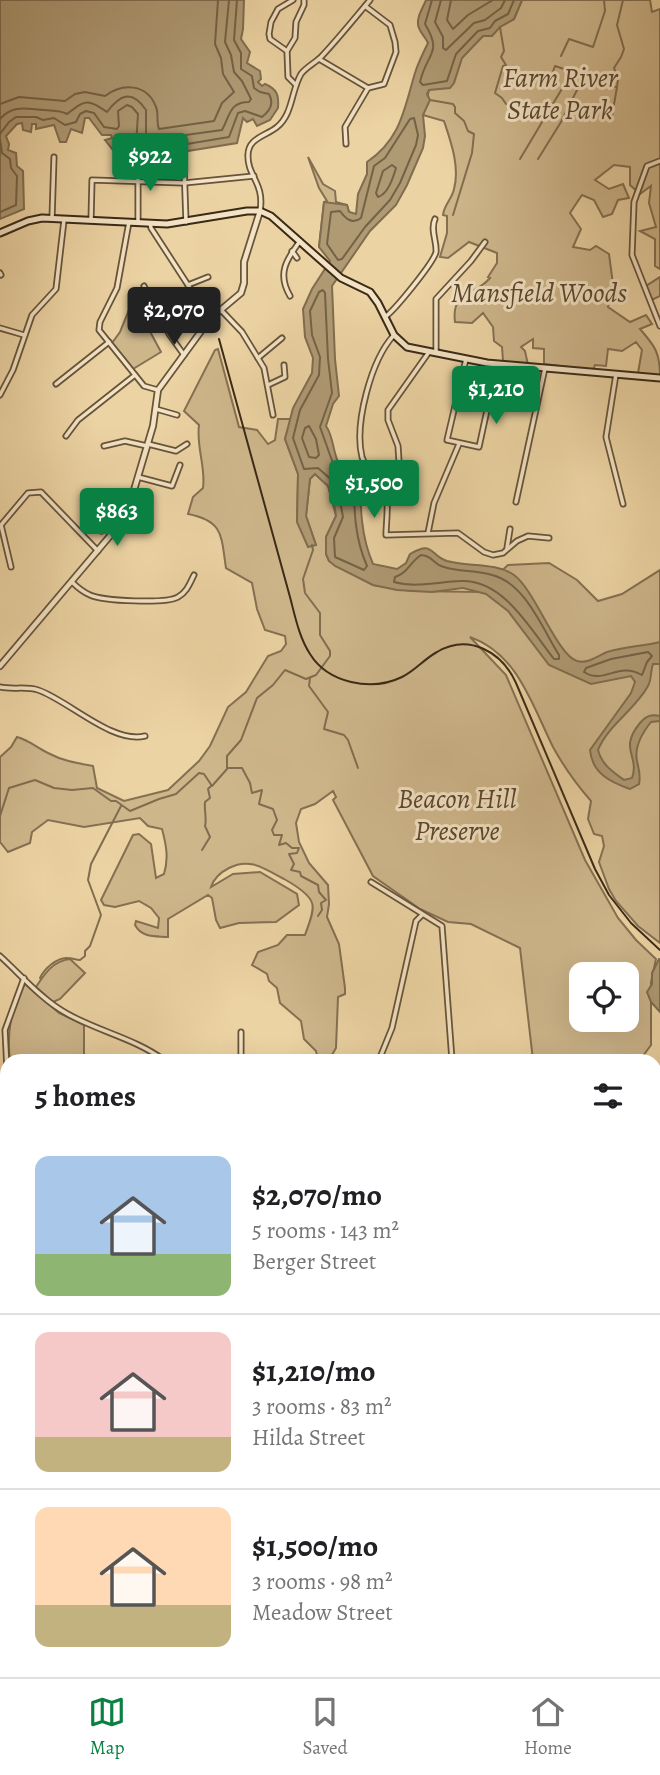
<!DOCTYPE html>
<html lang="en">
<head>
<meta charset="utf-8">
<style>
  :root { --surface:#fff; --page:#f2f2f2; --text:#202124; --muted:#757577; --line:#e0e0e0; --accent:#0b8043 }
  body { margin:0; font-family:Alegreya,serif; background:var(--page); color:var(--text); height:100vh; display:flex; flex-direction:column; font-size:26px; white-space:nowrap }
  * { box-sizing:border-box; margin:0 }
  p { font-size:23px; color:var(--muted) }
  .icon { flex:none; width:38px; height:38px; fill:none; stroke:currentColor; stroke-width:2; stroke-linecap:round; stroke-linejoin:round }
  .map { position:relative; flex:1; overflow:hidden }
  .sheet { position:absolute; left:0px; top:1054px; width:662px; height:625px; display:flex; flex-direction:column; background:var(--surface); border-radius:21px 21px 0 0; box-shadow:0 7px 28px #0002 }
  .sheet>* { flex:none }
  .controls { position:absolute; left:569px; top:962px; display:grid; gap:14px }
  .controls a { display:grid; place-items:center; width:70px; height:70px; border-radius:14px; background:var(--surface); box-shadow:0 7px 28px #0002; font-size:35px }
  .price { position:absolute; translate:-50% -60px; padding:0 16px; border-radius:7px; background:var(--accent); color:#fff; font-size:23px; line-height:46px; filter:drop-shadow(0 2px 4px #0008) }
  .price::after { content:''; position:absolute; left:50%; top:42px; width:21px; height:16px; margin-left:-10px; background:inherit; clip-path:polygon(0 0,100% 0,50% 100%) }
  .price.selected { background:#222; color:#fff }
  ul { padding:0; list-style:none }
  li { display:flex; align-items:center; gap:21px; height:175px; padding:0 35px }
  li+li { border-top:2px solid var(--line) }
  li span { display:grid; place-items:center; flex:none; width:196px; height:140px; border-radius:14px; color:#555 }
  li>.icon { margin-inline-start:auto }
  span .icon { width:84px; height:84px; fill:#fffc; stroke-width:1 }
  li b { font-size:30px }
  h2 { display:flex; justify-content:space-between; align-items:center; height:84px; padding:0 35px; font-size:30px }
  .dock { display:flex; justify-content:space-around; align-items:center; height:98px; border-top:2px solid var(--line); background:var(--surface); font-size:19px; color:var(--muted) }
  .dock a { display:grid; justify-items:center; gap:4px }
  .dock .selected { color:var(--accent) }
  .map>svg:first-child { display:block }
</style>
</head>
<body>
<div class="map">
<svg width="660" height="1677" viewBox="0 0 660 1677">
  <rect width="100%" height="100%" fill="#ecd3a3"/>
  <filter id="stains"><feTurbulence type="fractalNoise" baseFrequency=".00286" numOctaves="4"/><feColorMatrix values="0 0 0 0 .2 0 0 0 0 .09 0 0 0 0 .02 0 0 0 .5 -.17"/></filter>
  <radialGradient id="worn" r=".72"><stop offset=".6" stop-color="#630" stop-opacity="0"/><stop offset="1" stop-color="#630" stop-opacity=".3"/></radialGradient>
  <g fill="#ceb68b" stroke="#847052" stroke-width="2" fill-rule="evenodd">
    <path d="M522 0H650L652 12 660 9V269L655 266V239L640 231 656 227 649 203 651 186 640 194 630 185V167L614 165 595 180 609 189 623 184 629 198 618 200 612 214 603 217 594 200 582 195 570 213 581 229 573 247 590 250 596 246 609 254 613 284 608 307 630 322 646 315 652 324 640 329C655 346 660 353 660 376L638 373 642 350 636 342 622 351 608 349 606 366 595 365 593 370 544 364V349L533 348V339L521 347 525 351 528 365 503 361 502 347 494 341 493 327 483 313 472 323 455 322C451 291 474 297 490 278L488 277 497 263V253L469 242 448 258 440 257 447 233V216L443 215C444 205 452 199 454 189 460 167 451 142 444 121L423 115 429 90 483 36 514 19Z"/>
    <path d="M308 157 323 184 335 191 336 202 347 205 349 212 356 215 327 255 319 247 324 202 327 201 319 188Z"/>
    <path d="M660 277V296L652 300 646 286Z"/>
    <path d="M133 300 161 352 133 369 112 343 120 332Z"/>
    <path d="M218 349 239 427 257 430 268 444 275 440 278 419H291L285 439 298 474 297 522 316 545 306 516 310 479 315 474 328 486 336 516 326 537V554L329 561 373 585 411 591 479 592 508 565 549 563 577 580 598 601 622 594 660 570V943L638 926 616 901 609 889 599 862 604 846 602 836 594 834 588 819 591 801C576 784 564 767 553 747 532 705 518 654 470 637L506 675 585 860 618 918 636 940 656 959 651 982V1045L640 1060H533L520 948 471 924 448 922 420 909 373 876 333 800 336 797 333 791 315 804 301 809 296 823 299 842 309 863 328 885 329 904 327 917 339 944 345 988V994L338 997 336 1048 329 1060H318L316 1051 304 1039 301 1021 280 1003 277 988 269 981 267 974 252 965 258 952 278 945 287 935H305C308 926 315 911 312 903 309 893 293 884 284 879 265 869 250 857 229 868 221 872 214 878 211 887L233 874 260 872 297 894 299 905 276 922 239 923 220 928 216 920 212 898 208 895 168 919V937C155 936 142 938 135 925L136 921 158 928 159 918 151 908 139 901 115 907 104 905 101 900 133 835 139 834 151 844 156 878 164 874C169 858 166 844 162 829L148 826 140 818 84 827 48 820 32 832 30 843 8 852 0 842V757L11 747 17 737C29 740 37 748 48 753 63 761 76 763 93 766L97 788 124 801 168 790 199 761 210 746 228 707 246 692 268 656 281 651 286 644 285 636 265 630 257 609 252 583 226 568C221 536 224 521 188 514L193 497 203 488C206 467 196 447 199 425L184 411 215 350ZM581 975H626V1020H581Z"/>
    <path d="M70 959 85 973 60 999 53 1002 36 987C45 973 53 961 70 959Z"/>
    <path d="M25 984 59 1013 84 1025V1060H10C7 1038 10 1002 25 984Z"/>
    <path d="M0 1636 7 1638V1671H128L171 1675V1677H0Z"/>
    <path d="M478 1671H654L660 1677H470L469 1673Z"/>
  </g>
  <g fill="#af9a74" stroke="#806d4f" stroke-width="2">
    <path d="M0 0H244L243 29 241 39 250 52 247 63 260 71 261 79 258 82 262 86 265 84C277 89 279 95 278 108L270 120 257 126 253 119 247 122 243 118 237 143 157 156 117 155 105 140 112 138 111 135H102L89 118H85L82 133 71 129 66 142H60L54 125 36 129V124H32L31 132 23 130 22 123 17 124 6 136 9 144 8 150 16 153 17 166 23 171 24 209 0 219Z"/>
    <path d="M426 0H522L514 19 500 27 492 36H483L462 58 454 83 450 88 429 90 427 94 430 100 423 115 425 136 423 148 407 185 396 205 370 231 332 286 335 359 339 396 333 404 326 426C335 438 332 459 344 470 349 473 356 475 361 478 360 508 361 536 373 564L397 569 406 563 410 554C434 540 429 555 447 561 467 567 496 562 514 575 535 590 557 655 577 661 588 664 598 656 607 652 624 647 643 646 660 642V664H653C650 672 652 679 648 686 635 710 608 725 598 750 602 765 612 771 624 780L632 778C640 755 618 750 640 723 646 716 651 714 660 716V721L651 722C643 732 634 747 637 761 639 771 641 774 639 784L630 789C610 782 592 773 590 750L631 693 635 682 631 676 591 684 549 665 508 611 486 594 463 588 432 592 397 590 373 585 335 566 329 561 326 554V537L336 516 334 503 328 486 315 474 310 479 306 516 316 545 308 547 297 522 298 474 285 439 293 408 312 373 313 358 305 337 303 309 312 289 330 261 319 247 324 202 347 205 349 212 356 214 358 194 367 174V162C401 139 404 109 415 73 418 63 423 53 428 43 425 36 421 34 419 28 415 19 423 8 426 0Z"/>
    <path d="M96 500 105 518 106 531 102 534 91 531 82 520 87 517 96 520 91 506Z"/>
    <path d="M659 959H660V1012L651 1002 647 992 652 984V973Z"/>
    <path d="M660 1363V1409L655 1421V1364Z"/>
    <path d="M655 1611H660V1677H586V1671H654Z"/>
  </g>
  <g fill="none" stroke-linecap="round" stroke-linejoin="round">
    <g stroke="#746246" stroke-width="2">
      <path d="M432 0 425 24C443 54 427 52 420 82L423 85 447 81 456 54 478 31 490 28 495 21 508 14 514 0"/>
      <path d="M441 0 435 22 443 37V48L446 50 474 23 485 20 501 8 505 0"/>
      <path d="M451 0 447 20 453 29 468 15 493 0"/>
      <path d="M0 104 19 97 65 101 75 94 85 92 105 96C122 83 147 83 156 107 159 114 156 122 159 129L214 121 222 103 234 92 223 74 221 58 215 44 218 0"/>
      <path d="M414 118 418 135 416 145 400 183 390 200 365 227 342 259 338 260 327 244 331 212 340 211C345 218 352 225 361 218L374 166 385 158 410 119Z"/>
      <path d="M0 119C13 104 27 109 44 110 54 111 59 110 67 114 86 99 87 99 107 112 119 96 131 88 146 110V137L149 140 222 130C230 116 229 102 249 102L251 99 242 81 234 72 231 55 225 42 229 0"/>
      <path d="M0 134 9 122 16 117H36L43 120 54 118 65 125 76 122 80 114 86 111 94 113 104 127 117 129 119 126 118 111 127 105 132 107 138 114 136 145 139 148 157 149 229 137 238 113 245 111 262 117C270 111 274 103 269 94L260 92 254 88 252 76 241 69V53L234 40 237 0"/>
      <path d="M0 140 2 153 10 159 11 168 17 176 16 205 0 212"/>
      <path d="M392 165 396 168C393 178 388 194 378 197L376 193 383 171Z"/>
      <path d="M323 290 325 293 328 359 332 393 320 427 335 469 340 475 354 483C354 512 355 539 367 566L364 570 335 557 334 538 343 517 340 501 334 482 318 468 304 469 293 438 300 410 319 375 320 357 312 335 310 311 319 292Z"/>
      <path d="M309 426 316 439 319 455 316 458 309 457 302 438 305 428Z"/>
      <path d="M421 555C432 555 434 565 444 567 459 572 476 570 492 575 525 583 542 628 559 655V659H554C531 630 503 578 460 581 438 582 416 588 394 582L395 577C408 573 410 562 421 555Z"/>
      <path d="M648 652 652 656 647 662 642 675C618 661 604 685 584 672L586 668 611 659Z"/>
    </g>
    <g stroke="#806d4f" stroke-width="2">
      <path d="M500 27 504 51 501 57 506 65 503 66 495 93 502 98 506 104"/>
      <path d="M561 56 569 39 593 47 605 11 604 0"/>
      <path d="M549 83 555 66 570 71"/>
      <path d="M430 100 453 104 455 107V113L464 121 468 131 474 134 472 153 453 215"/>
      <path d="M612 116 617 87"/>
      <path d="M520 159 572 72 583 75"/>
      <path d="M538 159 561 122 584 76 608 86 617 87 618 79 614 68 621 57 624 49 617 25 623 0"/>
      <path d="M312 545 313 550 303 579 305 593 320 613V635L330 651V656L316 675 306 679 285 670 273 685 257 698 241 740 227 756V768H242L250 783 252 793 262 790 259 804 273 809 277 820 272 830 274 835H282L279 845 286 843 292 848H299L297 853 289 854 294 864 291 870 300 872 301 876 318 885 319 892 326 900 321 903 322 910 318 916"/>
      <path d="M310 678 309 686 328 712 324 729 344 735 348 740 358 768"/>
      <path d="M0 816 9 788 35 780 54 788 72 790 93 788 111 801H116L130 811 159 799 176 794 199 773 204 774 212 786 227 769"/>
      <path d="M202 850 210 837 205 826C207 819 204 810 205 802L210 798 208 789 211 786"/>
      <path d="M40 978C44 969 57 957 68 958 72 958 76 960 80 960L85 956V951L90 946 101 915 88 880 91 864 121 806"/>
    </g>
    <g stroke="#66543b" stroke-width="7">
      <g id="minor">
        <path d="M293 0 278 9 271 22 269 34 270 39 287 51 288 77 296 85"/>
        <path d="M365 6 390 25 395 42 396 52 384 84 368 88"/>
        <path d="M287 51 295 38 296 22 304 5V0"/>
        <path d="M319 59 368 88"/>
        <path d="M346 144 345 127 368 88"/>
        <path d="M660 161 647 166 634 202 632 255 660 326"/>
        <path d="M184 164 186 222"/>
        <path d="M260 211C265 183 247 176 248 155 248 138 266 136 277 127 293 114 291 91 301 74 306 67 315 63 321 57 338 39 354 19 370 0"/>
        <path d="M52 218 54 157"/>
        <path d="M91 220 92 180 184 183 254 176"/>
        <path d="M129 222 117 288 100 322 99 330 144 386 158 390"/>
        <path d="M138 223V163"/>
        <path d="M150 223 151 228 210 319"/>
        <path d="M292 251 297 258"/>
        <path d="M0 273 1 275"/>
        <path d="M188 285 208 277"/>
        <path d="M144 286 169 334 184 355"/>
        <path d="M290 296C277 274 286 260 300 241"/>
        <path d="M156 309 191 290"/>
        <path d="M221 310 242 332 264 368 273 415"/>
        <path d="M385 317C395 310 434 262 436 252 437 241 430 230 435 219"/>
        <path d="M0 328 24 335"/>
        <path d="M394 335C371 360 354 424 362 457 366 471 380 480 386 493 389 502 386 525 386 535L458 533 484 552 493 555 503 553 517 541 528 536 549 538"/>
        <path d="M436 353V299L471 261 485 242"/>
        <path d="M258 358 282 338"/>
        <path d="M466 359 447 440 479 447 497 364"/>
        <path d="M616 374 606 437 623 504"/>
        <path d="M56 384 109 342"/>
        <path d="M268 385 285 377 284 365"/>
        <path d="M0 395 13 370 32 315 56 289 64 220"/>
        <path d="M156 409 177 415"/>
        <path d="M66 436 78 420 135 375"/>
        <path d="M148 444 176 451 187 444"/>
        <path d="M104 446 125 441 147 446"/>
        <path d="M138 477 172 486 180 465"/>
        <path d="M387 498 401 493 398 446 388 420V410L429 352"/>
        <path d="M516 502 545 368"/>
        <path d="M428 533 434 503 459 444"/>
        <path d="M507 548 510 529"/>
        <path d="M11 567 1 525 28 493 41 492 98 551"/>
        <path d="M72 582C77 587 83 592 90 595 103 601 166 604 178 597 187 592 190 583 194 575"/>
        <path d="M0 687C12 690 26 686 38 690 68 700 112 744 145 736"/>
        <path d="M371 882 442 926 452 1060"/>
        <path d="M0 956C21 975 41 999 66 1013 97 1031 134 1038 164 1060"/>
        <path d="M241 1060V1032"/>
        <path d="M379 1060 392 1028 416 921 422 915"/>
        <path d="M7 1069 5 1030 24 978"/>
        <path d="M654 1091 660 1094"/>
        <path d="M0 1158 7 1157"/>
        <path d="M0 1500 7 1502"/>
        <path d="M0 1558 7 1539"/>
        <path d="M290 1677 293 1671"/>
      </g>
    </g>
    <g stroke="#66543b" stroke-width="8">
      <path id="tertiary" d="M0 666 126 517 153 426 158 390 210 319 241 293 244 283V262L260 211"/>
    </g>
    <g stroke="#3a2a18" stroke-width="9">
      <path id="secondary" d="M0 233 28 221 42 218 167 224 247 211H260L271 216 341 278 370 292 378 303 394 335 407 347 487 363 660 378"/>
    </g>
    <g stroke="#3a2a18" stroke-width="10">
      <g id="primary">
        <path d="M654 1346 660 1345"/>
        <path d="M654 1352 660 1351"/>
        <path d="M0 1451 7 1452"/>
      </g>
    </g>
    <g stroke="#3a2a18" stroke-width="12">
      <g id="motorway">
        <path d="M654 1622 660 1621"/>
        <path d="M654 1631 660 1630"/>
        <path d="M297 1677 334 1671"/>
        <path d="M360 1677 400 1671"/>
      </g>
    </g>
    <use href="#minor" stroke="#f3e2c3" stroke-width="3.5"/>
    <use href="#tertiary" stroke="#f3e2c3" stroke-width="4.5"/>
    <use href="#secondary" stroke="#f3e2c3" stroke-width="5"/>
    <use href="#primary" stroke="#ecd3a3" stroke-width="7"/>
    <use href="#motorway" stroke="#ecd3a3" stroke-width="9"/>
    <path stroke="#3a2a18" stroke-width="2" d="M219 339 290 597C295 616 299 637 310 654 328 683 371 692 402 677 415 671 424 659 437 652 469 633 502 652 516 683L595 869 609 895 631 923 660 950"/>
    <g stroke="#3a2a18" stroke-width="4.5">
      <g id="rail">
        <path d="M654 1604 660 1603"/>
        <path d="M0 1630 7 1633"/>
        <path d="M176 1671H210"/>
      </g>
    </g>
    <use href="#rail" stroke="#f3e2c3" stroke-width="2" stroke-dasharray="5" stroke-linecap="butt"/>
  </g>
  <g text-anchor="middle" stroke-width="6" stroke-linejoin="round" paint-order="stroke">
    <g font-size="28" font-style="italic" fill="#58462f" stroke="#f3e2c3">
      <text x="560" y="87">Farm River<tspan x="560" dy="32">State Park</tspan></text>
      <text x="539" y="302">Mansfield Woods</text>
      <text x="457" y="808">Beacon Hill<tspan x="457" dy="32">Preserve</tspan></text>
    </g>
  </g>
  <rect width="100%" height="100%" filter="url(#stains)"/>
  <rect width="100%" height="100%" fill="url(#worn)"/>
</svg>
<div class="controls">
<a><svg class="icon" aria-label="locate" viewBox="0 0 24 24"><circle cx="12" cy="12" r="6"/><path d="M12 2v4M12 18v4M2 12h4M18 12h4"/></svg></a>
</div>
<b class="price" style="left:150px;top:193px">$922</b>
<b class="price selected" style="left:174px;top:347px">$2,070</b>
<b class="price" style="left:496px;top:426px">$1,210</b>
<b class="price" style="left:374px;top:520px">$1,500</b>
<b class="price" style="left:117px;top:548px">$863</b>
<section class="sheet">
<h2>5 homes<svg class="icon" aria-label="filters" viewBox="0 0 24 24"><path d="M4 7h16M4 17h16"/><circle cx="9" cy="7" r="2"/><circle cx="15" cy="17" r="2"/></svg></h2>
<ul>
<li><span style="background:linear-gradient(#a9c7e8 70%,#8fb573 0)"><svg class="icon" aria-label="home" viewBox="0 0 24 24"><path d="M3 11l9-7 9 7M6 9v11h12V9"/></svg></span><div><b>$2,070/mo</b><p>5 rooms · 143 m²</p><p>Berger Street</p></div></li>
<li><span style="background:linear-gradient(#f6c9c9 75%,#c2b280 0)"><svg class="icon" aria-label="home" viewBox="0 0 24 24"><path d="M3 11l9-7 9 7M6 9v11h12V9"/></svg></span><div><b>$1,210/mo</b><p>3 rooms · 83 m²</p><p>Hilda Street</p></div></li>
<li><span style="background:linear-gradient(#ffd9b3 70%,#c2b280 0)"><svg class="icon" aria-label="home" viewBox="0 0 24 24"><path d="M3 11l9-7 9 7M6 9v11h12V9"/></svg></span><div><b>$1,500/mo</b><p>3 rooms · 98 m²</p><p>Meadow Street</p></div></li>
</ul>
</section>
</div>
<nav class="dock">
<a class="selected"><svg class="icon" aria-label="map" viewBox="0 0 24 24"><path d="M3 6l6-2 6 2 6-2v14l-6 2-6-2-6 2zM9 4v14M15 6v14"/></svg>Map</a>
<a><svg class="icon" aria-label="saved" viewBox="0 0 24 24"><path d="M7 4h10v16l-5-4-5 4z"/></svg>Saved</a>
<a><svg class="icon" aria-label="home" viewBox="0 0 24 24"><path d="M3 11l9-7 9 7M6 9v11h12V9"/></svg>Home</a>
</nav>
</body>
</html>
